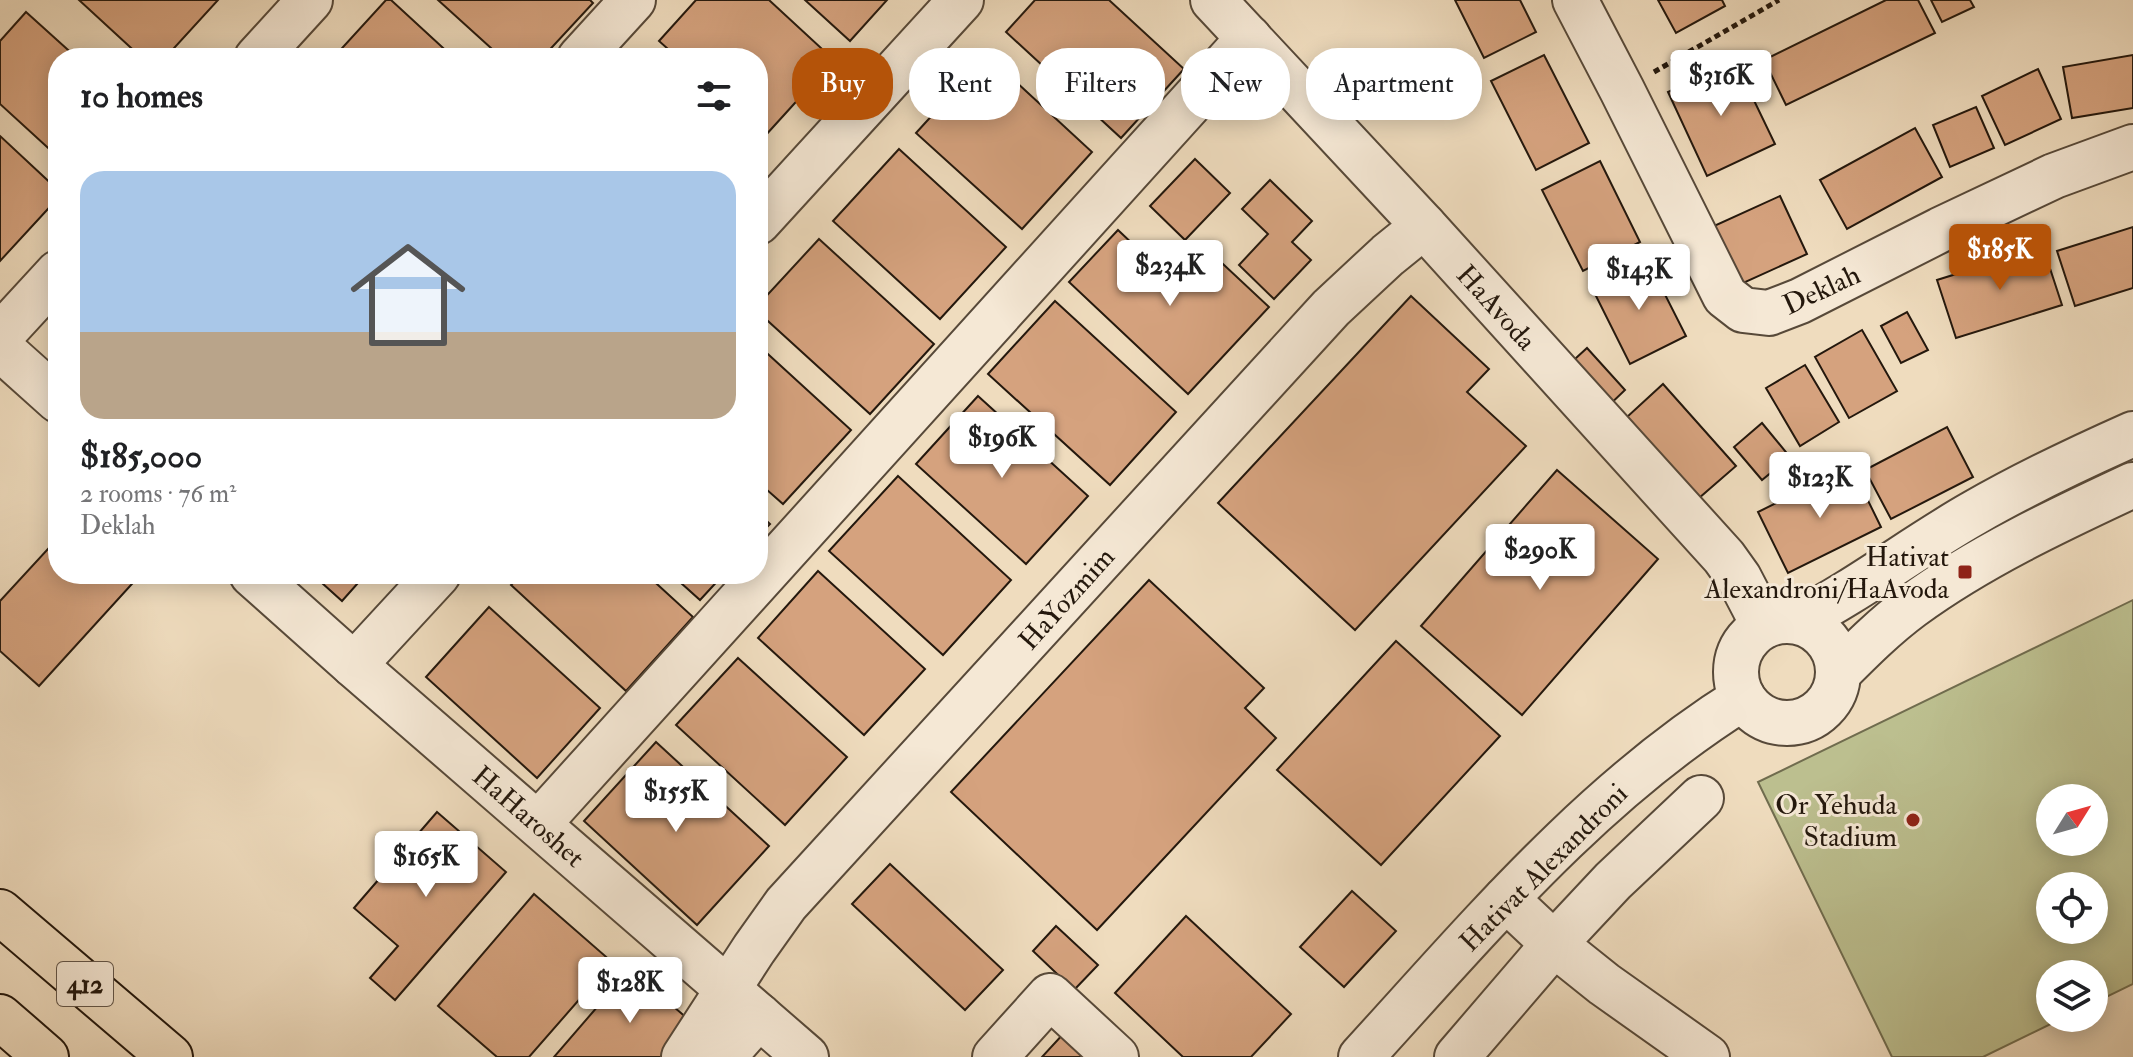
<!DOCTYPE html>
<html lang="en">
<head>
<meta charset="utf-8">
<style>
  :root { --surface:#fff; --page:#f2f2f2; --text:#202124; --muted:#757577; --line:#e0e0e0; --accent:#b45309 }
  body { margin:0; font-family:"IM FELL Double Pica",serif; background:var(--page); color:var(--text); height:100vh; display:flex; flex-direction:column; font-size:30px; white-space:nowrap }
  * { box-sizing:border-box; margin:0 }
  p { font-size:26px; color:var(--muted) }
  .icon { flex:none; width:44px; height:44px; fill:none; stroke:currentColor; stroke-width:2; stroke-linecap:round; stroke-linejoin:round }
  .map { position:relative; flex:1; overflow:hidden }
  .sheet { position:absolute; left:48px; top:48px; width:720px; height:536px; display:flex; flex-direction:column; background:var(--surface); border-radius:32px; box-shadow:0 4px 20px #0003 }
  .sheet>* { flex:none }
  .top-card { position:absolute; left:792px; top:48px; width:760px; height:72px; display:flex; gap:16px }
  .needle { width:52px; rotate:53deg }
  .fabs { position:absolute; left:2036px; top:784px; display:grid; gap:16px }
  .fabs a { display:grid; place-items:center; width:72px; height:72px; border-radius:50%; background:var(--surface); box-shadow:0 4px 20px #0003; font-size:40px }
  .price { position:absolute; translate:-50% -68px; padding:0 18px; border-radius:8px; background:#fff; color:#222; font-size:26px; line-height:52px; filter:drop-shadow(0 2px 4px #0008) }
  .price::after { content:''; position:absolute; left:50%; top:48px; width:24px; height:18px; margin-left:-12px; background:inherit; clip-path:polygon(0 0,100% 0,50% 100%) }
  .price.active { background:var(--accent); color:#fff }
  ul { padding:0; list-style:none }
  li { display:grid; align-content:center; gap:16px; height:424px; padding:0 32px }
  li+li { border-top:2px solid var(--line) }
  li span { display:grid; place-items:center; height:248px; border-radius:24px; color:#555 }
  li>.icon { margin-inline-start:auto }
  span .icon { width:144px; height:144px; fill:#fffc; stroke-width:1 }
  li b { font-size:34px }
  h2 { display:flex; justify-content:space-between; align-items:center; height:96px; padding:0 32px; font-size:34px }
  .chip { padding:0 28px; border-radius:32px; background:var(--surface); box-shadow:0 4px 20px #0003; font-size:28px; line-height:72px }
  .chip.active { background:var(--accent); color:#fff }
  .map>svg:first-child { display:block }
</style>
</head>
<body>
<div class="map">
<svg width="2133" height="1057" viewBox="0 0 2133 1057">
  <rect width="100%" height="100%" fill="#efdcbe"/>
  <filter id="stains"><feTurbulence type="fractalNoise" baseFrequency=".0025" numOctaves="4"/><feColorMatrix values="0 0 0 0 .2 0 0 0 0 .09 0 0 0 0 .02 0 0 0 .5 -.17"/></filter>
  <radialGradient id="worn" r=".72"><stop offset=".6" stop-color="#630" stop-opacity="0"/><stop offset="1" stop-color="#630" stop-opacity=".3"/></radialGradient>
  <path fill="#bcbf8f" stroke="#706c4e" stroke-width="2" fill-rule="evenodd" d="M2133 600V984L2094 1003V974H2050V1018H2063L1983 1057H1892L1758 782ZM2050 798H2094V842H2050ZM2050 886H2094V930H2050Z"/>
  <g fill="#d5a27e" stroke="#24180d" stroke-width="2">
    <path d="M79 0H218L165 58H142Z"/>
    <path d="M386 0H391L454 58H333Z"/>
    <path d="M438 0H590L593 3 542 58H502Z"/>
    <path d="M696 0H769L834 60 764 137 758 132V58H678L659 41Z"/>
    <path d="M805 0H887L850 41Z"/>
    <path d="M1035 0H1109L1184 69 1121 138 1006 32Z"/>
    <path d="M1455 0H1520L1536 32 1484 58Z"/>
    <path d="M1658 0H1722L1725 6 1676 33Z"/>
    <path d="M1886 0H1918L1935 33 1786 105 1764 60Z"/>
    <path d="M1931 0H1970L1974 7 1942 22Z"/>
    <path d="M26 12 77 58H58V157L0 104V41Z"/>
    <path d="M987 55 1092 152 1022 229 916 133Z"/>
    <path d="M1544 55 1589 143 1536 170 1491 81Z"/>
    <path d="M2133 55V108L2072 118 2063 67Z"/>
    <path d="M1735 61 1775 144 1707 176 1668 92Z"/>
    <path d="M2038 69 2061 119 2005 145 1982 96Z"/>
    <path d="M1976 107 1994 148 1950 167 1933 125Z"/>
    <path d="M1915 128 1942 177 1847 229 1820 180Z"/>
    <path d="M0 136 58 190V198L0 261Z"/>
    <path d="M899 149 1006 247 940 319 833 221Z"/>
    <path d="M1195 159 1230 193 1185 240 1150 206Z"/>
    <path d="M1600 161 1640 242 1583 271 1542 190Z"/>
    <path d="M1270 180 1312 221 1292 242 1311 260 1274 299 1239 265 1268 234 1242 209Z"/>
    <path d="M1780 196 1807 254 1741 284 1714 226Z"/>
    <path d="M2133 227V288L2075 306 2057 251Z"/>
    <path d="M1118 230 1176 285 1208 250 1269 307 1188 394 1069 282Z"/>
    <path d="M819 239 934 344 870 414 758 312V305Z"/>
    <path d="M2043 247 2062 305 1956 338 1937 280Z"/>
    <path d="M1648 261 1686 336 1630 364 1592 288Z"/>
    <path d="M1411 296 1489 369 1467 392 1526 446 1355 630 1218 503Z"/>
    <path d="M1055 301 1176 412 1110 485 988 374Z"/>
    <path d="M1907 312 1928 350 1901 363 1881 326Z"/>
    <path d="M1862 330 1897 391 1849 418 1815 357Z"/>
    <path d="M758 345 851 430 783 504 758 482Z"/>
    <path d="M1587 348 1625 390 1603 411 1564 369Z"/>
    <path d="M1805 365 1839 422 1800 446 1766 388Z"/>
    <path d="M1663 384 1736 466 1699 498 1627 417Z"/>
    <path d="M978 396 1088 496 1026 564 916 464Z"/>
    <path d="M1762 423 1790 457 1762 480 1734 447Z"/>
    <path d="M1947 427 1973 477 1891 519 1865 470Z"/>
    <path d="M1851 466 1881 527 1788 573 1758 512Z"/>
    <path d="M1557 470 1658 559 1522 715 1421 626Z"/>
    <path d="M898 476 1011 580 943 655 829 551Z"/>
    <path d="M758 513 770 524 758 536Z"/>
    <path d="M58 538V574H141L39 686 0 651V601Z"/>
    <path d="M818 571 925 669 864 735 758 638Z"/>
    <path d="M312 574H366L342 601Z"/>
    <path d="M522 574H646L693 617 626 691 511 585Z"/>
    <path d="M671 574H724L700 600Z"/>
    <path d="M1149 580 1264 688 1245 708 1276 738 1097 930 951 792Z"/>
    <path d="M489 607 600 708 537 778 426 677Z"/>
    <path d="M1396 641 1500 736 1381 865 1277 770Z"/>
    <path d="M738 658 847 757 785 825 676 725Z"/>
    <path d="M656 742 769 846 697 925 584 821Z"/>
    <path d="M437 812 506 872 395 1000 370 978 398 946 354 908Z"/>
    <path d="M890 864 1003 970 965 1010 852 904Z"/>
    <path d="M1352 891 1396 931 1344 987 1300 947Z"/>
    <path d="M534 894 612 962 529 1057H497L438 1006Z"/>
    <path d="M1186 916 1291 1014 1251 1057H1183L1115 993Z"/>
    <path d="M1056 926 1098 965 1074 990 1033 951Z"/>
    <path d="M630 969 696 1026 669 1057H554Z"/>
    <path d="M1065 1032 1092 1057H1042Z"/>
  </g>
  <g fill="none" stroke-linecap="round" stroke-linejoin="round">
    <g stroke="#574939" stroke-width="48">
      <g id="minor">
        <path d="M1213 0 1424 226 1724 557 1739 578 1764 626"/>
        <path d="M1575 0 1622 90 1725 296 1743 310 1769 313 1800 301 1940 230 2054 176 2133 147"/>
        <path d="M257 58 310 0"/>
        <path d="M580 58 633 0"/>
        <path d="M758 222 961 0"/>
        <path d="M0 336 58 273"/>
        <path d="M0 348 58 400"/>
        <path d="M252 574 354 665 806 1057"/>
        <path d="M1798 621C1859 590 1914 547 1974 513 2026 483 2079 458 2133 434"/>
        <circle cx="1787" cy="672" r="51"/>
        <path d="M354 665 438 574"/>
        <path d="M1839 672C1862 649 1885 626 1912 606 1979 557 2058 520 2133 485"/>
        <path d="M538 824 1249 38"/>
        <path d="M1506 899 1554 944 1604 984 1707 1057"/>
        <path d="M684 1057 754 949 786 904 1331 308 1388 255 1424 226"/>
        <path d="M723 1057 759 1016"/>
        <path d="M995 1057 1050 996 1116 1057"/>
        <path d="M1361 1057C1479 928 1593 791 1743 698"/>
        <path d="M1457 1057 1554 944 1613 881 1701 798"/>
      </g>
    </g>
    <g stroke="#24180d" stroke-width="48">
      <g id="major">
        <path d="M0 912 170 1057"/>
        <path d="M0 1017 46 1057"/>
      </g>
    </g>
    <path stroke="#24180d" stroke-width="5" stroke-dasharray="6 4" stroke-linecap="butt" d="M1654 72 1779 0"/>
    <use href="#minor" stroke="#f5e8d5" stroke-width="44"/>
    <use href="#major" stroke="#efdcbe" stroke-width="44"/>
  </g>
  <g fill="#8f2418" stroke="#f5e8d5" stroke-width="3">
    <rect x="1957" y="564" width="16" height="16" rx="4"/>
    <circle cx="1913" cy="820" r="8"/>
  </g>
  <g text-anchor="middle" stroke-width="6" stroke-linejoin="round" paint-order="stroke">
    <rect fill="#f5e8d5" stroke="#635649" stroke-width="2" x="57" y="962" width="56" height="44" rx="6"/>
    <g font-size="26" font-weight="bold" fill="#24180d">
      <text x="85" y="993">412</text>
    </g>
    <g font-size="28" fill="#24180d" stroke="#f5e8d5">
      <text transform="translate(1821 289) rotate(-25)" y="10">Deklah</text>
      <text transform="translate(1497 307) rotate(48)" y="10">HaAvoda</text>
      <text transform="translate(1066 598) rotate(-48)" y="10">HaYozmim</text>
      <text transform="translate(529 816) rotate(41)" y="10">HaHaroshet</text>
      <text transform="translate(1543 867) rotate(-45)" y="10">Hativat Alexandroni</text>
    </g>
    <g font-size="28" fill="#24180d" stroke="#f5e8d5" text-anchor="end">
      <text x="1949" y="566">Hativat<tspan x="1949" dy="32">Alexandroni/HaAvoda</tspan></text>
      <text x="1897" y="814">Or Yehuda<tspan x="1897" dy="32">Stadium</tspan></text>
    </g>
  </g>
  <rect width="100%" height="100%" filter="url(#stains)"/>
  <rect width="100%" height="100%" fill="url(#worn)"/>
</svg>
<div class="fabs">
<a><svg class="needle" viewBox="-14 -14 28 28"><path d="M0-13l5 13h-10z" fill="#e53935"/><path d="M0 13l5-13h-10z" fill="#757577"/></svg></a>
<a><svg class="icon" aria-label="locate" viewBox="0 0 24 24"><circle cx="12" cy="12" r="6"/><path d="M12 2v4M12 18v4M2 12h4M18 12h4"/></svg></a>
<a><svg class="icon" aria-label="layers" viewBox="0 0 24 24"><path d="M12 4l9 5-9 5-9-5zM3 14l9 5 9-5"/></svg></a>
</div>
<b class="price" style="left:1721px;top:118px">$316K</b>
<b class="price active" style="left:2000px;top:292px">$185K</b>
<b class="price" style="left:1170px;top:308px">$234K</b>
<b class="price" style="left:1639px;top:312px">$143K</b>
<b class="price" style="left:1002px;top:480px">$196K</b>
<b class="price" style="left:1820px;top:520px">$123K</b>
<b class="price" style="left:1540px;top:592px">$290K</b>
<b class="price" style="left:676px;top:834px">$155K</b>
<b class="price" style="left:426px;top:899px">$165K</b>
<b class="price" style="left:630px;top:1025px">$128K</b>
<div class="top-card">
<a class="chip active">Buy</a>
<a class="chip">Rent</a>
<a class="chip">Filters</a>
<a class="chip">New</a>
<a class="chip">Apartment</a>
</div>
<section class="sheet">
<h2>10 homes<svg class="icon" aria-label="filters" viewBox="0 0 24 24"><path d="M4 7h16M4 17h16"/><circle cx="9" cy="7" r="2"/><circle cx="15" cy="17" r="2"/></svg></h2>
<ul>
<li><span style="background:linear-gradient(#a9c7e8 65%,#b9a48a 0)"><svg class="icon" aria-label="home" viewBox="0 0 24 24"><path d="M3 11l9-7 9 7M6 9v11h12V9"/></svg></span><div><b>$185,000</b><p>2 rooms · 76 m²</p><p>Deklah</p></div></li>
</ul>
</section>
</div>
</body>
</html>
